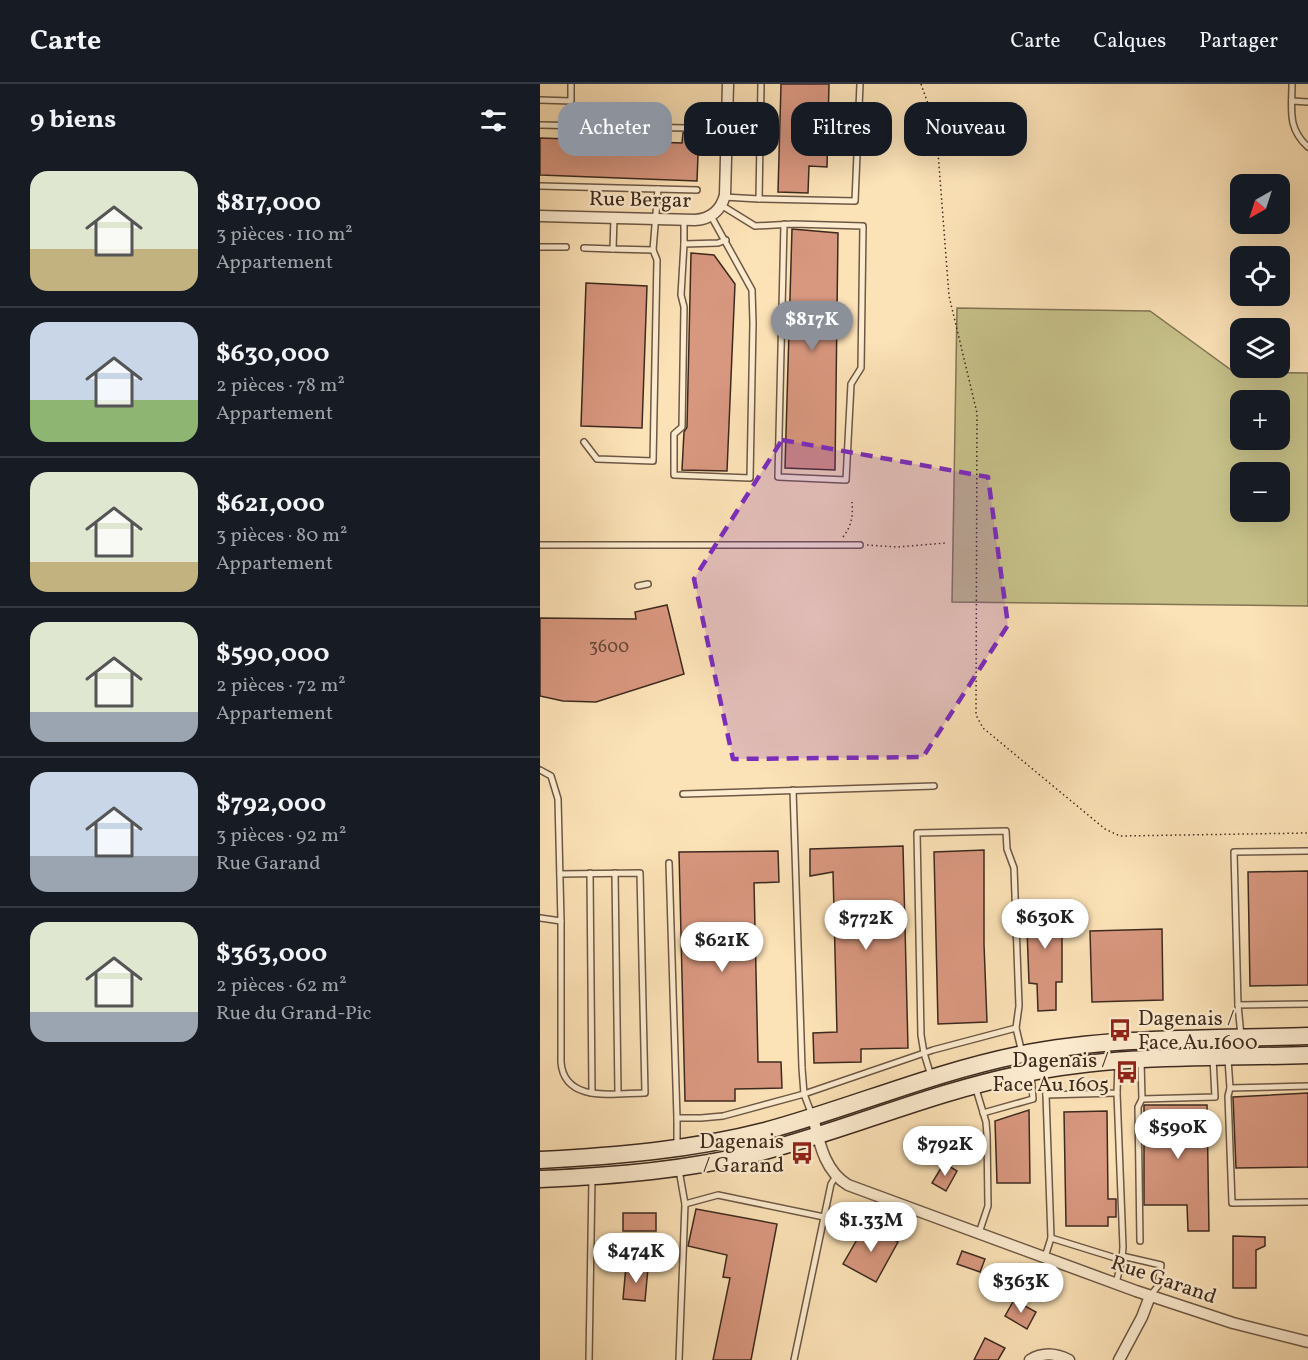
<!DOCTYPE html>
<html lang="fr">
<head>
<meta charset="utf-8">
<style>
  :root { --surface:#171b24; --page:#242831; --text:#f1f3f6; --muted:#9ea1a6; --line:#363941; --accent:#8c9099 }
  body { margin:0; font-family:Vollkorn,serif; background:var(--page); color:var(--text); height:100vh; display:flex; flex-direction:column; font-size:22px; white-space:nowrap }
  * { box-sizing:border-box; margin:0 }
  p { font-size:20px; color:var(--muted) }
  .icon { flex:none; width:33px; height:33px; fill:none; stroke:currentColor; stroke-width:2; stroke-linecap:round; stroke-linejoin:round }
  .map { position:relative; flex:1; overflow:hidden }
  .side { display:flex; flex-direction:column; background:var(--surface); width:540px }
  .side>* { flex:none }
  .hud { position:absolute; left:18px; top:18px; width:570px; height:54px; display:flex; gap:12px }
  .needle { width:39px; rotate:219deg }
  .buttons { position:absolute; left:690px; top:90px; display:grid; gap:12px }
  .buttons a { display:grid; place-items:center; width:60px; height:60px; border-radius:12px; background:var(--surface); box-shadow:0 6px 24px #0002; font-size:30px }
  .price { position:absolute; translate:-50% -51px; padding:0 14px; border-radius:21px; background:#fff; color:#222; font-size:20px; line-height:39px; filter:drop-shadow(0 2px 3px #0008) }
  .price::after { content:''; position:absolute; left:50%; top:36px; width:18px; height:14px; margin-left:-9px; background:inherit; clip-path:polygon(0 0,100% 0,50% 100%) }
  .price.selected { background:var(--accent); color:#fff }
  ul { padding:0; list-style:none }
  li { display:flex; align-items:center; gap:18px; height:150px; padding:0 30px }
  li+li { border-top:2px solid var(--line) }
  li span { display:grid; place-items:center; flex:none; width:168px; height:120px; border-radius:18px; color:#555 }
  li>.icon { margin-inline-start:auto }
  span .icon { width:72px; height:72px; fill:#fffc; stroke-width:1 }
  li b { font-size:26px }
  h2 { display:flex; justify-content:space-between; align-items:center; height:72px; padding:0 30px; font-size:26px }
  .chip { padding:0 21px; border-radius:18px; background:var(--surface); box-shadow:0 6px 24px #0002; font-size:21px; line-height:54px }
  .chip.selected { background:var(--accent); color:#fff }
  header { display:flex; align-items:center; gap:36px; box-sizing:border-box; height:84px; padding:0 30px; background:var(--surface); border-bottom:2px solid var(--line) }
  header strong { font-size:28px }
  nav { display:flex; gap:33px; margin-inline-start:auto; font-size:21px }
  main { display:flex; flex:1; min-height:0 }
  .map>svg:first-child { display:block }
</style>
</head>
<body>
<header>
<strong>Carte</strong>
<nav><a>Carte</a><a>Calques</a><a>Partager</a></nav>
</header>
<main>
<section class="side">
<h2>9 biens<svg class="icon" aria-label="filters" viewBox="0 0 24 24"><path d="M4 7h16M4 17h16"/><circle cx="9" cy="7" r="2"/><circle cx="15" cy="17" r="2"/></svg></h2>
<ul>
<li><span style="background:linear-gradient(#dfe7d0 65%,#c2b280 0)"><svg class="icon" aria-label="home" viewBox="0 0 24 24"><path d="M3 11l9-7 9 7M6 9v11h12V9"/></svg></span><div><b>$817,000</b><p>3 pièces · 110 m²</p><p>Appartement</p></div></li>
<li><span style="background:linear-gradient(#c9d6e8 65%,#8fb573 0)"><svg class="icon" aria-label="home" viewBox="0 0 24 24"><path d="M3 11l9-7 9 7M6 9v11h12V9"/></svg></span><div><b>$630,000</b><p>2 pièces · 78 m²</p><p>Appartement</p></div></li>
<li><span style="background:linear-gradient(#dfe7d0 75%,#c2b280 0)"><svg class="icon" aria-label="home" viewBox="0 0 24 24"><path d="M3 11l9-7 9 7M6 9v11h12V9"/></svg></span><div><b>$621,000</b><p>3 pièces · 80 m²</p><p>Appartement</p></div></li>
<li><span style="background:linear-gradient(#dfe7d0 75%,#9aa5b1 0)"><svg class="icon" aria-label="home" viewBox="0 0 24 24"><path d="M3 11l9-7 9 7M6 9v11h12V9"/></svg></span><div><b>$590,000</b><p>2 pièces · 72 m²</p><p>Appartement</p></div></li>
<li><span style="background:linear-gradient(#c9d6e8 70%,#9aa5b1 0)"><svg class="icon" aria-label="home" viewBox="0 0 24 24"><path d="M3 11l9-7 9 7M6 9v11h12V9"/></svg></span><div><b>$792,000</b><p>3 pièces · 92 m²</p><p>Rue Garand</p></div></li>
<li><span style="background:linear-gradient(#dfe7d0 75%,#9aa5b1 0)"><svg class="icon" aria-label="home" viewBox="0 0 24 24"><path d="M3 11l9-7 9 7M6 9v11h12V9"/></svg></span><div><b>$363,000</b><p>2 pièces · 62 m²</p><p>Rue du Grand-Pic</p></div></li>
</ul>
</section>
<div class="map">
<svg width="768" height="1276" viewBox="0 0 768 1276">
  <rect width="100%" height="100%" fill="#fce2b7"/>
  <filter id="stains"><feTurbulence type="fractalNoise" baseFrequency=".00333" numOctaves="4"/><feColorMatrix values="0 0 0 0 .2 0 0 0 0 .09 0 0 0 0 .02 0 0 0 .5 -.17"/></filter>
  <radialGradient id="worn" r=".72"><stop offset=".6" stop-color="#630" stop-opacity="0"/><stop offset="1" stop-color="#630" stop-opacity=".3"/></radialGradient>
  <path fill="#c7c189" stroke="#827654" stroke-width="1.5" fill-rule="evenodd" d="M417 224 610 227 694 288 768 289V522L412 518ZM700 316H740V356H700ZM700 388H740V428H700Z"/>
  <g fill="#d8977f" stroke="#3d2a1f" stroke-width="1.5">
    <path d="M241 0H289L287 83 269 82 268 109 238 108Z"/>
    <path d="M159 46 157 97 0 91V54L142 59 143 49Z"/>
    <path d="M252 145 298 149 295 386 245 384Z"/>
    <path d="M151 169 174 171 195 200 187 387 142 386 144 348 147 343Z"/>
    <path d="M46 199 107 202 102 344 41 342Z"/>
    <path d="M127 521 144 590 56 618 23 617 0 612V534L96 535 95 528Z"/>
    <path d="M363 762 368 964 321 965V978L274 979 273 949 297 948 293 788 270 792V765Z"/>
    <path d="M444 766V860L447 938 398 940 394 768Z"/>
    <path d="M238 767 239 798 214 799 218 978H241L242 1004 195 1005V1017H145L139 768Z"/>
    <path d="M768 787V901L710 902 708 788Z"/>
    <path d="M486 818H522V898H516V926L498 927 497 900 489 899Z"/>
    <path d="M622 845 623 916 552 918 550 847Z"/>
    <path d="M768 1009V1083L696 1084 693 1013Z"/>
    <path d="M604 1021H667L669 1147H648L647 1121H604Z"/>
    <path d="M489 1026 490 1099H457L455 1037Z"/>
    <path d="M567 1027 568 1115H576V1133H568V1142H526L524 1028Z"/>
    <path d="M404 1079 417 1087 406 1107 392 1099Z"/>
    <path d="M156 1125 237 1140 211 1276H173L190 1194 183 1193 187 1171 148 1162Z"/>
    <rect x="83" y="1129" width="33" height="18"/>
    <path d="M326 1140 358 1158 336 1198 303 1180Z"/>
    <path d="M693 1152 725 1153V1162L716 1166V1204H693Z"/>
    <path d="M422 1167 445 1175 440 1188 417 1180Z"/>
    <path d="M86 1182 108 1184 105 1217 83 1215Z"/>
    <path d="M474 1216 496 1228 487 1245 465 1232Z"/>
    <path d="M445 1254 465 1264 458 1276H434Z"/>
  </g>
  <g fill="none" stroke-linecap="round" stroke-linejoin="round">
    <g stroke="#6d5845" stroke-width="8">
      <g id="service">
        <path d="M752 0C752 26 747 44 768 63"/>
        <path d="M0 16 31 17V0"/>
        <path d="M752 17 768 18"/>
        <path d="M0 41 146 44 175 37 187 38"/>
        <path d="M0 102 157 106"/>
        <path d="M184 113 219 115 221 0"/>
        <path d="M219 115 315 117 320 0"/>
        <path d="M181 121 215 142 253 140 323 142 321 284 311 300 306 396 238 393 244 140"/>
        <path d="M74 134 73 165 113 166 118 105"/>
        <path d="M144 136V160L178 159 186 156"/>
        <path d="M144 160 141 211 144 223 142 343 134 350V391L210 394 213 239 212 206 171 132"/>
        <path d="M0 163H26"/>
        <path d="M44 164 73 165"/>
        <path d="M44 358 57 375 113 377 117 176 113 166"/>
        <path d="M0 461H320"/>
        <path d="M98 502 108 500"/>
        <path d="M0 686 11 692 18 715 21 837 0 834"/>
        <path d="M253 706 262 984 264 1010 272 1031"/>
        <path d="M143 710 394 702"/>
        <path d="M129 779 137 1034"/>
        <path d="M50 789 52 1009"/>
        <path d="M75 789 78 1009"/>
        <path d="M20 790 100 789 105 1009C76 1009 24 1020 21 978V837"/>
        <path d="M698 921 694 768 768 767"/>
        <path d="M701 952 698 921 768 920"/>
        <path d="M688 975 690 1004 768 1002"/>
        <path d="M601 977 602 1015 675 1013 673 974"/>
        <path d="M504 987 506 1011 577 1009 578 978"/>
        <path d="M391 992 384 969 381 951 377 749 466 747 467 765 474 784 479 922 476 944"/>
        <path d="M690 1004 688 1012 692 1119 768 1118"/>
        <path d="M436 1005 446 1038 447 1051 448 1122 439 1149"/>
        <path d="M506 1011 511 1154"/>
        <path d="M443 1029 493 1015 491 990"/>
        <path d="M137 1063V1034H161L183 1032 264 1010 393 966 476 944 482 969"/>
        <path d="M139 1086 145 1120 178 1111 284 1133"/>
        <path d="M600 1157 598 1023 602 1015"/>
        <path d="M582 1172 621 1181 618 1202 610 1212"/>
        <path d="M505 1173 511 1154 582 1176"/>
        <path d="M576 1199 582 1176 583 1163 577 1009"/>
        <path d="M49 1276 52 1094"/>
        <path d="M139 1276 145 1120"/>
        <path d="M254 1276 291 1100 296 1092"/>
      </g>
    </g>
    <g stroke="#6d5845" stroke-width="13">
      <g id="minor">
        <path d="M0 132 155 136C171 135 181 126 185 111L188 0"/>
        <path d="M273 1033C279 1057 284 1087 308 1101L596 1207 693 1239 768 1258"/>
        <path d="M490 1276C503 1268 515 1269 529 1276"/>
        <path d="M579 1276 602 1233 610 1212"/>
      </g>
    </g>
    <g stroke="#3d2a1f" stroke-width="19">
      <g id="secondary">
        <path d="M0 1076C76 1072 151 1066 225 1047 310 1024 391 989 478 971 573 952 671 955 768 952"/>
        <path d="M0 1095C75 1092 148 1086 221 1068 309 1045 393 1008 482 990 576 970 673 974 768 971"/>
      </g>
    </g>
    <g stroke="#3d2a1f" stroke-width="1.5" stroke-dasharray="1.5 3" stroke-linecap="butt">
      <path d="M381 0 396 42 409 212 437 329 436 631 443 644 565 745 580 752 768 749"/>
      <path d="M303 453C312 441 313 432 312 418"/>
      <path d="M327 461 357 463 405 459"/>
    </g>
    <use href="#service" stroke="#fdecd0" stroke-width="5"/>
    <use href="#minor" stroke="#fdecd0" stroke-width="10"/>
    <use href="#secondary" stroke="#fdecd0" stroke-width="16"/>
  </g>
  <path fill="#7b2cbf" fill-opacity="0.2" stroke="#7b2cbf" stroke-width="4.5" stroke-dasharray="12 8" stroke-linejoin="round" d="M242 356 448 393 468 541 383 673 193 675 154 495Z"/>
  <defs>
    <g id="bus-bare" transform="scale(1.8)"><path d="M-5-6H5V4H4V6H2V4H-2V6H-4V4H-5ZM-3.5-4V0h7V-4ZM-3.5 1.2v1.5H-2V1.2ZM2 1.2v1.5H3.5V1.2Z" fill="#8f2418" stroke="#fdecd0" stroke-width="2.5" paint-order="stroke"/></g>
  </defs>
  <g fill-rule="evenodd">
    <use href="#bus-bare" x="580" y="946"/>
    <use href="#bus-bare" x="587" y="988"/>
    <use href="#bus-bare" x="262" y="1069"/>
  </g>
  <g text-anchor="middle" stroke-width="4.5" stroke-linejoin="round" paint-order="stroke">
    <g font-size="18" fill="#644537">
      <text x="69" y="568">3600</text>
    </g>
    <g font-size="21" fill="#3d2a1f" stroke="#fdecd0">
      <text transform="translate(100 115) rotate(1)" y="7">Rue Bergar</text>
      <text transform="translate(624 1195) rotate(19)" y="7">Rue Garand</text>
    </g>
    <g font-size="21" fill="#3d2a1f" stroke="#fdecd0" text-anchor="end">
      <text x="598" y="941" text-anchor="start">Dagenais /<tspan x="598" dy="24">Face Au 1600</tspan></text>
      <text x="569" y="983">Dagenais /<tspan x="569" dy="24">Face Au 1605</tspan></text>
      <text x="244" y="1064">Dagenais<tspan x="244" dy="24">/ Garand</tspan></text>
    </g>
  </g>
  <rect width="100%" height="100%" filter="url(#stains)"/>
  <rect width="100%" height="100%" fill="url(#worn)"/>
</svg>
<div class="buttons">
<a><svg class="needle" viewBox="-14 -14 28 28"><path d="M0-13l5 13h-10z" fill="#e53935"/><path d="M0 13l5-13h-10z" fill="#9ea1a6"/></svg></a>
<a><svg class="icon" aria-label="locate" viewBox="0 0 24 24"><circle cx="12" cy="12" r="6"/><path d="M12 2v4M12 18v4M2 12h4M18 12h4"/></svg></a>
<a><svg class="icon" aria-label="layers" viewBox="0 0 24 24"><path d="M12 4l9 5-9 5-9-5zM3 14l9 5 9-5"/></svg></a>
<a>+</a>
<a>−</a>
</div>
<b class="price selected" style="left:272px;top:268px">$817K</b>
<b class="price" style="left:505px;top:866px">$630K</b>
<b class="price" style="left:326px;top:867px">$772K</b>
<b class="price" style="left:182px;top:889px">$621K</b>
<b class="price" style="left:638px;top:1076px">$590K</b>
<b class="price" style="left:405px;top:1093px">$792K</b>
<b class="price" style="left:331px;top:1169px">$1.33M</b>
<b class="price" style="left:96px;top:1200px">$474K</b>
<b class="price" style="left:481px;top:1230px">$363K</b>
<div class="hud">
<a class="chip selected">Acheter</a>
<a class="chip">Louer</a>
<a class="chip">Filtres</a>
<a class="chip">Nouveau</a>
</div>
</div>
</main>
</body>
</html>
